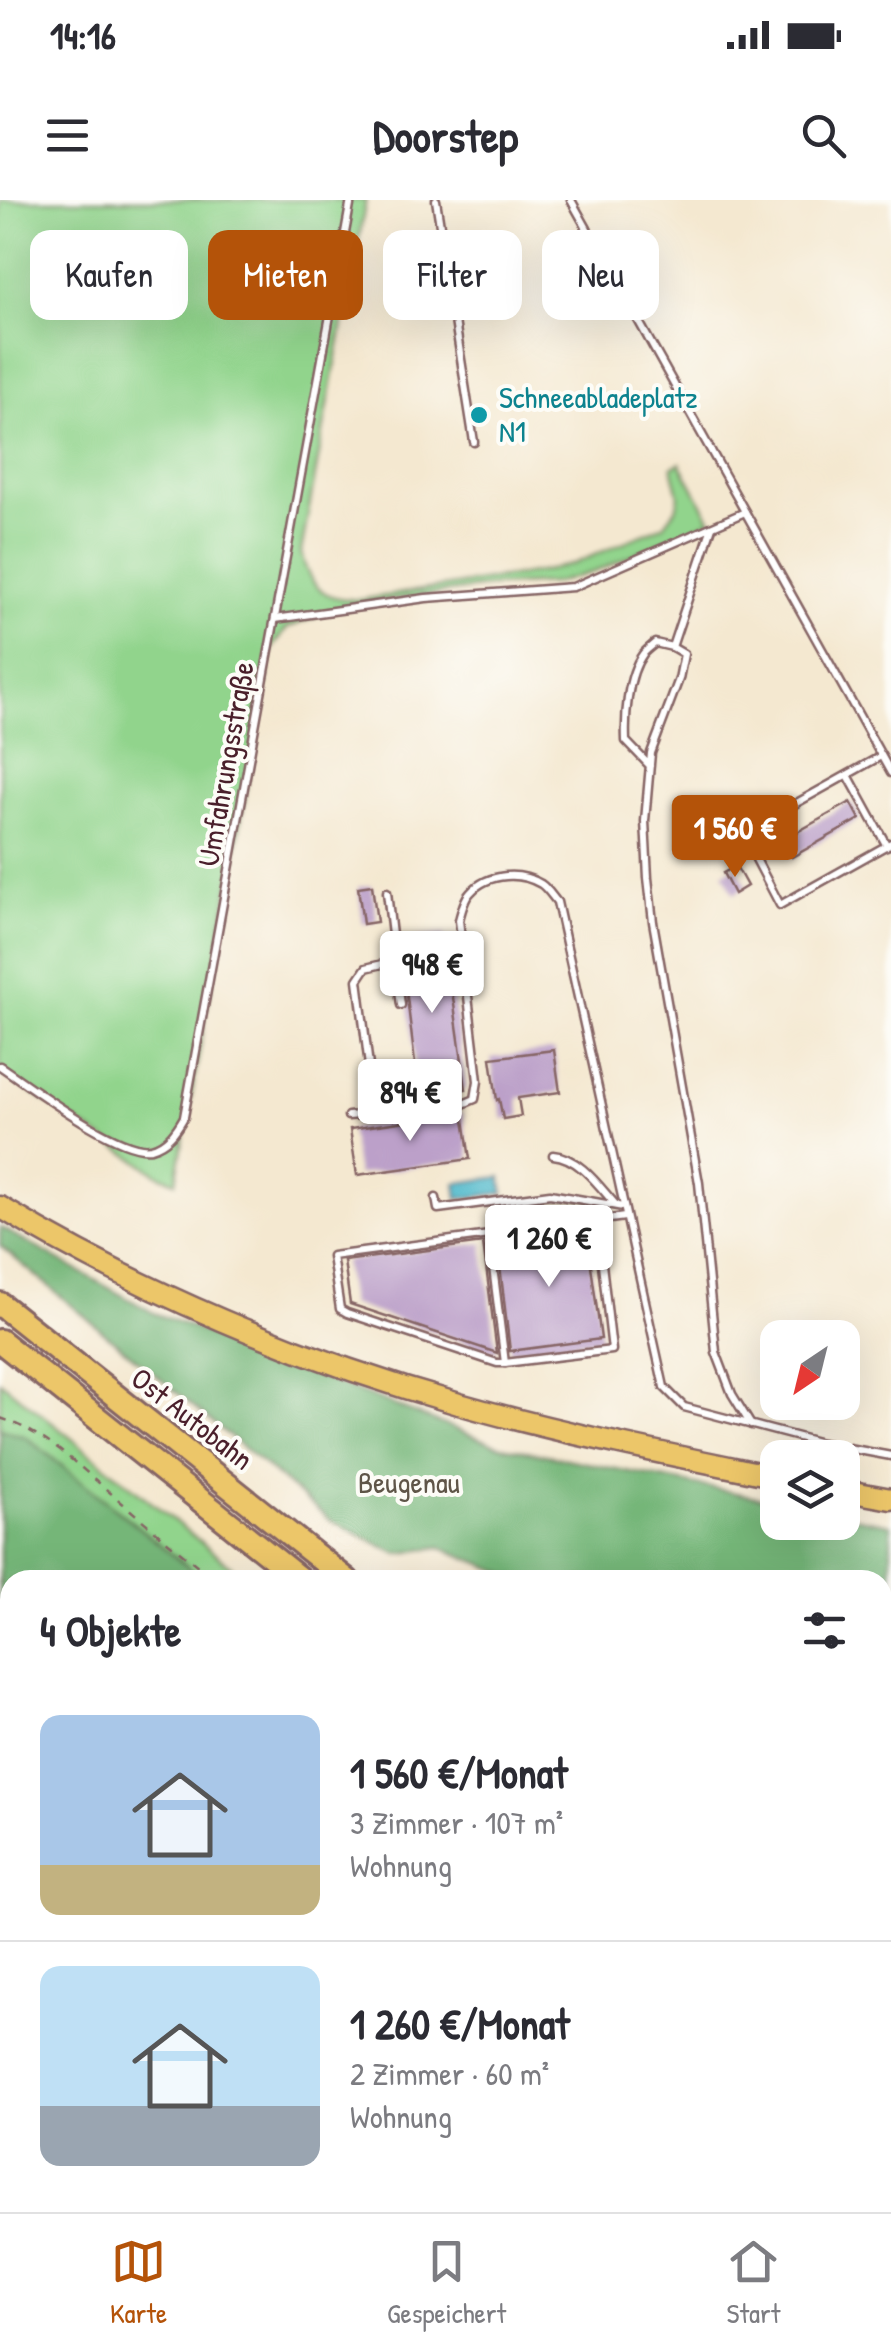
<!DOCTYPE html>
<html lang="de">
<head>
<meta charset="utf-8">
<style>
  :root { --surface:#fff; --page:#f2f2f3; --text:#2b2b33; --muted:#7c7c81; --line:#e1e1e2; --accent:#b45309 }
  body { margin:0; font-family:"Patrick Hand",sans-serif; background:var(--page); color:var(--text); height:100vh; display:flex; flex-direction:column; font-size:38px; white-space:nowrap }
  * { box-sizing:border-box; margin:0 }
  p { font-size:32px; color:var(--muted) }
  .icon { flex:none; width:55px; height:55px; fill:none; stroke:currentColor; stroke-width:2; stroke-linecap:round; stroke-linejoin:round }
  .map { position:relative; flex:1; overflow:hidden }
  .panel { position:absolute; left:0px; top:1370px; width:892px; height:642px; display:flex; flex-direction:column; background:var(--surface); border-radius:30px 30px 0 0; box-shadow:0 10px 40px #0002 }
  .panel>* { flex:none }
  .guide { position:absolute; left:30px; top:30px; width:832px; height:90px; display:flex; gap:20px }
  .needle { width:65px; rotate:215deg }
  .fabs { position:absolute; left:760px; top:1120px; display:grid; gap:20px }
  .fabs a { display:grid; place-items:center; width:100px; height:100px; border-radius:20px; background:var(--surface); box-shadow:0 10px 40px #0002; font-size:50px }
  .price { position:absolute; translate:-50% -85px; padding:0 22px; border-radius:10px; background:#fff; color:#222; font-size:32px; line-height:65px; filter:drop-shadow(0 2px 5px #0008) }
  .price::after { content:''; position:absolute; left:50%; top:60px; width:30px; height:22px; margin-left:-15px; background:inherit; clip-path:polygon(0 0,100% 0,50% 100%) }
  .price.selected { background:var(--accent); color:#fff }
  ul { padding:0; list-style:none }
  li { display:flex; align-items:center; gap:30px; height:250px; padding:0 40px }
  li+li { border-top:2px solid var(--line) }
  li span { display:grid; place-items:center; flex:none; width:280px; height:200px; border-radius:20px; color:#555 }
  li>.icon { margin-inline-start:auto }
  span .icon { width:120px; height:120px; fill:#fffc; stroke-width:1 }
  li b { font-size:42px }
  h2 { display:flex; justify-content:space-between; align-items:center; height:120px; padding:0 40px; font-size:42px }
  .chip { padding:0 35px; border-radius:20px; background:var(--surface); box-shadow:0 10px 40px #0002; font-size:35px; line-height:90px }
  .chip.selected { background:var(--accent); color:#fff }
  .status { display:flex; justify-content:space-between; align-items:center; height:70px; padding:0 50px; background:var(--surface); direction:ltr }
  .status svg { height:28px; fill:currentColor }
  header { display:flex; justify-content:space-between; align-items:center; height:130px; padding:0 40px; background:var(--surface); font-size:45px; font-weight:800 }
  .tab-bar { display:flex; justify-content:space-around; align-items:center; height:140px; border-top:2px solid var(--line); background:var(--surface); font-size:28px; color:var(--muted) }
  .tab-bar a { display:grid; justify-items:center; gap:5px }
  .tab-bar .selected { color:var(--accent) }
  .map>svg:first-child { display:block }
</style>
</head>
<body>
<div class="status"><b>14:16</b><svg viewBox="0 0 49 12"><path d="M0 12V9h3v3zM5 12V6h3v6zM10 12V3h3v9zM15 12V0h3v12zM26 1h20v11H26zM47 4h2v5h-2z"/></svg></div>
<header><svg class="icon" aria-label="menu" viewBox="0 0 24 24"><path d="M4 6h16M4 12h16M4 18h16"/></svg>Doorstep<svg class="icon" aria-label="search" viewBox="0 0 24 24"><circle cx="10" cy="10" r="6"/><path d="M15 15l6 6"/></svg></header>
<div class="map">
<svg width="891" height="2012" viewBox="0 0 891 2012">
  <rect width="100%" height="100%" fill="#fdfcf7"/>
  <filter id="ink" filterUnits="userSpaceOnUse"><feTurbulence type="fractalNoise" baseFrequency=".01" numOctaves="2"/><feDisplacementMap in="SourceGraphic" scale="20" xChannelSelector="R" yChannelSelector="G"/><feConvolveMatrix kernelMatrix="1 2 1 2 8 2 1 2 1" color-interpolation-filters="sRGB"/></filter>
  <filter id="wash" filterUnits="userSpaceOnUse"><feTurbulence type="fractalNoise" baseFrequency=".0048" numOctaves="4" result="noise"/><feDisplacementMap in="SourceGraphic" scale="40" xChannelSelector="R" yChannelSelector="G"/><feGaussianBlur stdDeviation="2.25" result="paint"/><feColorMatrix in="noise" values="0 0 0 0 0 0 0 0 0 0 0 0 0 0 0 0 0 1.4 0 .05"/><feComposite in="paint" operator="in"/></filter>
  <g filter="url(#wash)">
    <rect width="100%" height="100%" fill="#f4e8d0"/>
    <g fill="#91d48c" stroke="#6e7a5c" stroke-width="2.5">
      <path d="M0 0H366L301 352C309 389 326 402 364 399L540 372 576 363 664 325 676 309 679 296 672 267 680 263 711 320 597 371 555 383 493 386 344 406 287 428 272 449 176 981 161 976 0 872Z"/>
      <path d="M0 1181 248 1380H204L26 1237 0 1229Z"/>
    </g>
    <g fill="#74b678" stroke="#5f6a52" stroke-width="2.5">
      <path d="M0 1027 154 1113 497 1245 777 1301 778 1322H842L843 1315 891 1324V1577L882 1575V1380H523L439 1347 398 1354 330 1320 0 1046Z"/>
      <path d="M0 1229 26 1237 204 1380H10V2002H882L883 1926 891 1933V2012H0Z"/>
    </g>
    <g fill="#4db8ca" stroke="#4c6c7a" stroke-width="2.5">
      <path d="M501 977 504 993 458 999 456 983Z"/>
      <path d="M883 1642 891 1649V1725L883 1716Z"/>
    </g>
    <g id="blocks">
      <g fill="#bca0c9">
        <path d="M851 602 860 619 792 657 783 640Z"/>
        <path d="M736 666 747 686 734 694 723 673Z"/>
        <path d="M372 685 377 722 363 724 358 687Z"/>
        <path d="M444 734 466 889 419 896 400 740Z"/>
        <path d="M554 850 560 892 518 898 521 916 503 919 499 899 497 900 491 858Z"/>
        <path d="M463 913 470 959 357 975 350 929Z"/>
        <path d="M586 1029 601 1139 510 1151 497 1041Z"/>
        <path d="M483 1043 497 1153 350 1104 344 1061Z"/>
      </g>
    </g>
  </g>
  <g filter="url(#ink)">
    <use href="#blocks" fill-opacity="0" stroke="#866565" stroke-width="2.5"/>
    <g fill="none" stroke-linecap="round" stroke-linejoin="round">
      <g stroke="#866565" stroke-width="11">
        <g id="service">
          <path d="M436 0 474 242"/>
          <path d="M571 0 891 573"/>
          <path d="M275 419 426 398 573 387 745 312"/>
          <path d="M672 447 712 327"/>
          <path d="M881 556 793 605 748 644 780 705 891 643"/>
          <path d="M650 566 626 541C625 516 627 476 643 454 646 450 651 447 655 443L672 447 684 454 679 479 651 553 645 621 648 678 653 722 699 983 716 1152 732 1194 751 1225"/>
          <path d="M848 575 887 646"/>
          <path d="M395 761 401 805"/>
          <path d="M0 866C30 886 119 954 151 948 167 944 176 931 184 917L351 0"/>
          <path d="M375 913 358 780 366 768 395 761 387 692"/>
          <path d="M348 916 456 907 475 899 478 881 459 720C461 713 463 704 467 697 483 674 517 670 541 684 547 688 552 696 557 702L664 1187 684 1207 821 1243 891 1256"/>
          <path d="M553 955C579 957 599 986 615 1004"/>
          <path d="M436 998 438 1009 550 994 623 1007"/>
          <path d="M489 1035 505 1163H497L347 1113 340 1109 332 1056 625 1017"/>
          <path d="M505 1163 612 1150 597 1021"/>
          <path d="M882 1583 891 1586"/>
          <path d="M882 1753 891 1762"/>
        </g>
      </g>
      <g stroke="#866565" stroke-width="25">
        <g id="primary">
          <path d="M0 1007C139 1091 302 1160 459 1204 564 1234 671 1255 778 1277"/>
          <path d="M842 1290 891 1299"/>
        </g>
      </g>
      <g stroke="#866565" stroke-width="28">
        <g id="motorway">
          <path d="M0 1104 347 1380"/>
          <path d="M0 1141 301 1380"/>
          <path d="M882 1806 891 1813"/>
          <path d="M882 1842 891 1848"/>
        </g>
      </g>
      <g stroke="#866565" stroke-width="2.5" stroke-dasharray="8 8" stroke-linecap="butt">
        <path d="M0 1218C46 1232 84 1271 120 1301 151 1328 183 1354 215 1380"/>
        <path d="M882 1907 891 1914"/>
      </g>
      <use href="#service" stroke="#fff" stroke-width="6"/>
      <use href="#primary" stroke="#ecc669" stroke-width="20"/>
      <use href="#motorway" stroke="#ecc669" stroke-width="22"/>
    </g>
  </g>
  <circle fill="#0f9aa8" stroke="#fdfcf7" stroke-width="4" cx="479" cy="215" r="10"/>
  <g text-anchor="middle" stroke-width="8" stroke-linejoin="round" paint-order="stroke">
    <g font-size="30" fill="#0d838f" stroke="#fdfcf7" text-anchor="start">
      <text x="499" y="208">Schneeabladeplatz<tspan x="499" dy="34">N1</tspan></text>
    </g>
    <g font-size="30" fill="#4a1f2b" stroke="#fdfcf7">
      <text transform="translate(226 564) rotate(-80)" y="10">Umfahrungsstraße</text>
      <text transform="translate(192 1219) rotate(38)" y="10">Ost Autobahn</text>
    </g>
    <g font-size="30" fill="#5f5548" stroke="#fdfcf7">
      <text x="409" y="1293">Beugenau</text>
    </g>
  </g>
</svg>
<div class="fabs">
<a><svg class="needle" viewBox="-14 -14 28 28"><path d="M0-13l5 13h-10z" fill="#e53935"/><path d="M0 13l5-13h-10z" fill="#7c7c81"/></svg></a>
<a><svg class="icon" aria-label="layers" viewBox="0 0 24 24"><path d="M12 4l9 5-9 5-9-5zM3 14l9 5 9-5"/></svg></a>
</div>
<b class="price selected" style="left:735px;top:680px">1 560 €</b>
<b class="price" style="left:432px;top:816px">948 €</b>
<b class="price" style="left:410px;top:944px">894 €</b>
<b class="price" style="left:549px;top:1090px">1 260 €</b>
<div class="guide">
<a class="chip">Kaufen</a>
<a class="chip selected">Mieten</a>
<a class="chip">Filter</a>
<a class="chip">Neu</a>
</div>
<section class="panel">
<h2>4 Objekte<svg class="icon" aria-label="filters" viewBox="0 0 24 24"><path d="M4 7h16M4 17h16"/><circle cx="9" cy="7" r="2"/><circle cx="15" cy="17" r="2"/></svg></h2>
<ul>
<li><span style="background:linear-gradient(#a9c7e8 75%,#c2b280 0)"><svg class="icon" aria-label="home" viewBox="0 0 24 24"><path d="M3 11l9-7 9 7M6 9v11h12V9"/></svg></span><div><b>1 560 €/Monat</b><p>3 Zimmer · 107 m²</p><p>Wohnung</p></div></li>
<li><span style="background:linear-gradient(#bfe0f5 70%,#9aa5b1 0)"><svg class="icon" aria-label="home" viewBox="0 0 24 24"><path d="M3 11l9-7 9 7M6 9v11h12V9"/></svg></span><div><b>1 260 €/Monat</b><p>2 Zimmer · 60 m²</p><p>Wohnung</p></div></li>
</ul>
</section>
</div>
<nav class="tab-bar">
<a class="selected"><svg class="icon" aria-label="map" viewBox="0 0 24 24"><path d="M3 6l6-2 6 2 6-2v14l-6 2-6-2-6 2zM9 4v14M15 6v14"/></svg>Karte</a>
<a><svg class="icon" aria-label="saved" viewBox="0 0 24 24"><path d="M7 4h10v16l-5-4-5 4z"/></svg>Gespeichert</a>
<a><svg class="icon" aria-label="home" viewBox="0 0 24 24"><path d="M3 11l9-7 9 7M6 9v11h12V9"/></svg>Start</a>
</nav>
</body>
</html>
